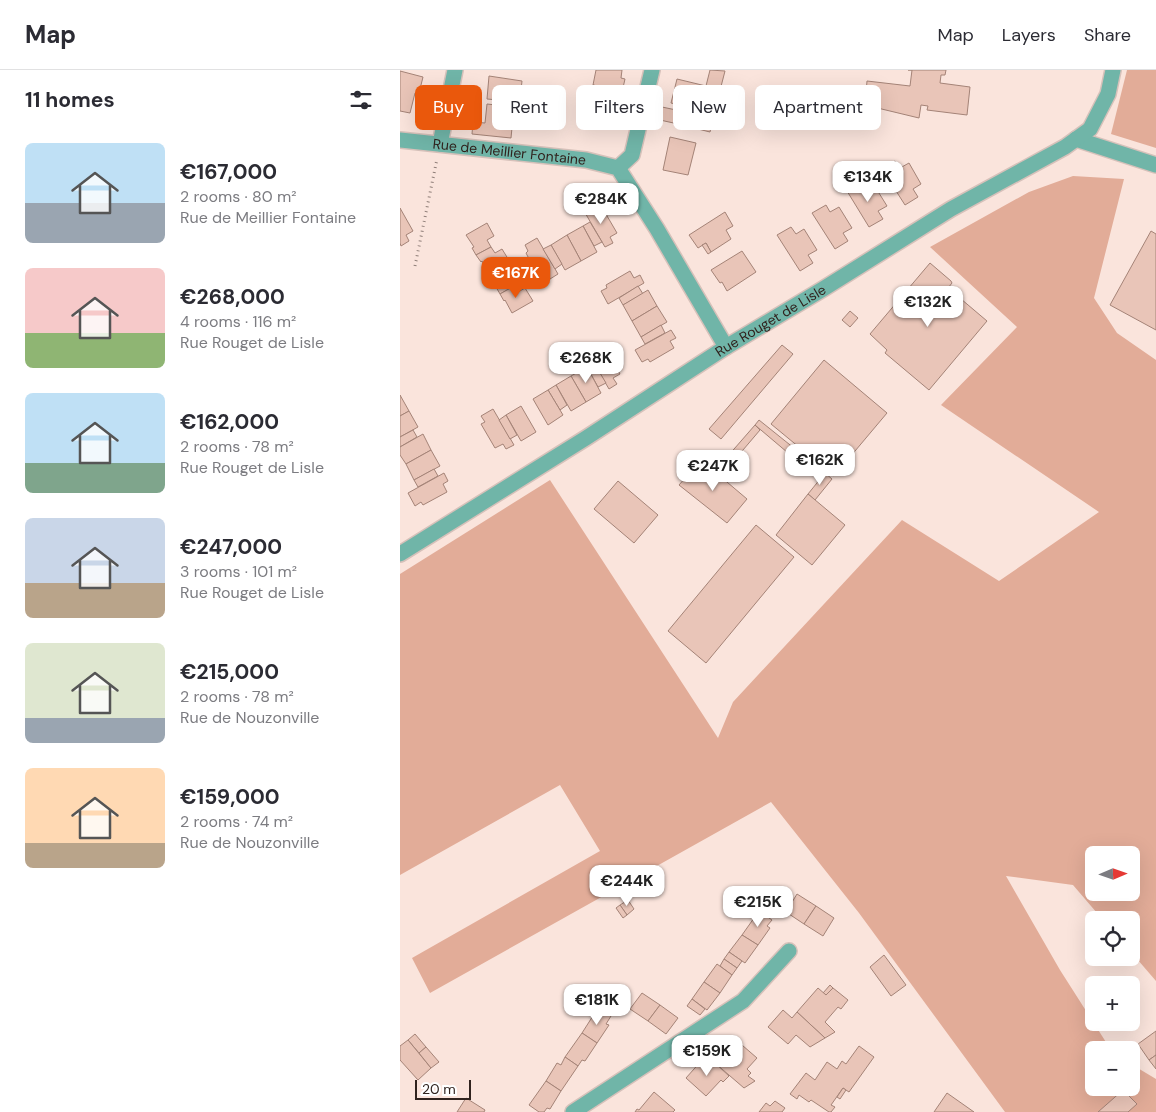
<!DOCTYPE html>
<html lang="en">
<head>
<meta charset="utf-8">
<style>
  :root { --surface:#fff; --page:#f2f2f3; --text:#2b2b33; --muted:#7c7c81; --line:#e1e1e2; --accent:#ea580c }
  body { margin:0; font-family:"DM Sans",sans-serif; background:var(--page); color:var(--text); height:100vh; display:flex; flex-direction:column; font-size:19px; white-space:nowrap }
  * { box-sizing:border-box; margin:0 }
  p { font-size:16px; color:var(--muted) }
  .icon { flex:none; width:28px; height:28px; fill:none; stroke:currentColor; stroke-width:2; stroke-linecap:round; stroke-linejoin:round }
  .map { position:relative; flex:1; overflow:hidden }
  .side { display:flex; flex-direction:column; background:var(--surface); width:400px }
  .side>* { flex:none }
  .top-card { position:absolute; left:15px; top:15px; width:475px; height:45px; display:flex; gap:10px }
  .needle { width:32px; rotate:88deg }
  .fabs { position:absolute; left:685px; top:776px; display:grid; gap:10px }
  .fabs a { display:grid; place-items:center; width:55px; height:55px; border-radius:8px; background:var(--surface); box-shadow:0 5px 20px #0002; font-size:25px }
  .scale { position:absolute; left:15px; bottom:12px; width:56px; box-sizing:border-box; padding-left:5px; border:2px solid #30231e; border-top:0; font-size:14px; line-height:18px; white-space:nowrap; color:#30231e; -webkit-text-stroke:4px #fff; paint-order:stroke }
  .price { position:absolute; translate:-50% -42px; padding:0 11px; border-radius:10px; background:#fff; color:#222; font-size:16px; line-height:32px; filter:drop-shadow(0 1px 2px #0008) }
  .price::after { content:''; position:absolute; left:50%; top:30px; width:15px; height:11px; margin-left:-8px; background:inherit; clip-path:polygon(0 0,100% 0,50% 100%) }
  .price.current { background:var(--accent); color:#fff }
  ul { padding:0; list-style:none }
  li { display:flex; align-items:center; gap:15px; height:125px; padding:0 25px }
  li span { display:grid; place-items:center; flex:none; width:140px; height:100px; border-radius:8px; color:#555 }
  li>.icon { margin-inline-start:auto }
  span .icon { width:60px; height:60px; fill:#fffc; stroke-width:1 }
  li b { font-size:21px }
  h2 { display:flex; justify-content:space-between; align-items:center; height:60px; padding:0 25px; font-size:21px }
  .chip { padding:0 18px; border-radius:8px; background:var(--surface); box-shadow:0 5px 20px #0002; font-size:18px; line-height:45px }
  .chip.current { background:var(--accent); color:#fff }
  header { display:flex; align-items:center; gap:30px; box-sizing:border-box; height:70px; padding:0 25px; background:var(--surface); border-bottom:1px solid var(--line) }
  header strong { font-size:24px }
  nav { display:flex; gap:28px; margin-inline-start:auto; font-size:18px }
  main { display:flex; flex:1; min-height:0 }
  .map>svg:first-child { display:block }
</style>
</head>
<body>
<header>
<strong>Map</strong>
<nav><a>Map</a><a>Layers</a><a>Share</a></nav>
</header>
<main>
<section class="side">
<h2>11 homes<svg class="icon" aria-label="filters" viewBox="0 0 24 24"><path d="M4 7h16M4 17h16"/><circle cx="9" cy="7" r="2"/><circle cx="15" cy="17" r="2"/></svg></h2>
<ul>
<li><span style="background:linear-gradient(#bfe0f5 60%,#9aa5b1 0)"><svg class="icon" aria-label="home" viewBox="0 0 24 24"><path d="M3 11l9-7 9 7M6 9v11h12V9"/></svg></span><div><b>€167,000</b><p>2 rooms · 80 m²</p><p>Rue de Meillier Fontaine</p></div></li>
<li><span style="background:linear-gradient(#f6c9c9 65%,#8fb573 0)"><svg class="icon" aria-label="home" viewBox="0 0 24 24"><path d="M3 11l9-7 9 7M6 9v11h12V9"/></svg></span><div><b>€268,000</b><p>4 rooms · 116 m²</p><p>Rue Rouget de Lisle</p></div></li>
<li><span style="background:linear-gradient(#bfe0f5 70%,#7fa58c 0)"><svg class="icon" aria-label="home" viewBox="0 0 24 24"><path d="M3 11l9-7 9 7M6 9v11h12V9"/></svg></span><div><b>€162,000</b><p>2 rooms · 78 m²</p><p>Rue Rouget de Lisle</p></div></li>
<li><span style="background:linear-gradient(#c9d6e8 65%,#b9a48a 0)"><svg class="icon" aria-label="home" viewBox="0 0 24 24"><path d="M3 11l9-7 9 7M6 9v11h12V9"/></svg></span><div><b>€247,000</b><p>3 rooms · 101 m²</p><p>Rue Rouget de Lisle</p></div></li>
<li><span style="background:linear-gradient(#dfe7d0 75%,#9aa5b1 0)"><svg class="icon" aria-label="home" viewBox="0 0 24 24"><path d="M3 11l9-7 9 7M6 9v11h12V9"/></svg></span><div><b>€215,000</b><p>2 rooms · 78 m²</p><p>Rue de Nouzonville</p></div></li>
<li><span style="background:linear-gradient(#ffd9b3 75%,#b9a48a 0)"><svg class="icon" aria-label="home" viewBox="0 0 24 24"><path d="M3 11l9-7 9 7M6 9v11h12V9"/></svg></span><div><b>€159,000</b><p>2 rooms · 74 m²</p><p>Rue de Nouzonville</p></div></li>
</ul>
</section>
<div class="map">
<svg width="756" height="1042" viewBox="0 0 756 1042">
  <rect width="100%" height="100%" fill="#fae4dc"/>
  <g fill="#e2ac98" fill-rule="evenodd">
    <path d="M727 0H756V78L711 64Z"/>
    <path d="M673 106 724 109 694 228 717 263 756 290V911L731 882V850H703L673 815 606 806 660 900 711 980H694V1018H731V994L756 1009V1042H605L459 843 371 732 30 923 12 888 200 781 160 715 0 805V504L150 410 318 668 333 632 502 450 599 511 699 442 541 335 617 257 530 177 629 122ZM694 785H731V822H694Z"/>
  </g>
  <g fill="#e9c5b8" stroke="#a48377">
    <path d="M196 0H222L221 8 225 9 222 22 193 15Z"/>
    <path d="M310 0 325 1 317 32 274 21 277 9 306 16Z"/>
    <path d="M508 0H546L545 5H541L540 13 570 17 567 45 527 40 528 36 521 35 519 48 465 35 467 11 510 16 512 0Z"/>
    <path d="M0 1 23 7 19 23H15L10 43 0 41Z"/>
    <path d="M89 6 122 11 119 38 109 37 110 31 87 29Z"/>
    <path d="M193 15 218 21 214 34 219 35 215 49 186 42Z"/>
    <path d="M218 21 222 22 219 35 214 34Z"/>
    <path d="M274 21 317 32 310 62 298 59 301 46 295 45 297 39 271 33Z"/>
    <path d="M87 34 114 37 111 68 72 64 73 52 85 53Z"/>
    <path d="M262 37 281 41 278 54 260 50Z"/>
    <path d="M295 45 301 46 298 59 293 58Z"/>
    <path d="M270 67 296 73 288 105 263 100Z"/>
    <path d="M495 91 500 98 509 93 521 114 513 119 518 127 505 135 482 99Z"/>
    <path d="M460 113 465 121 474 115 487 136 478 141 483 149 469 157 447 121Z"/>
    <path d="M196 134 199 141 203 139 217 163 210 167 213 173 205 177 184 141Z"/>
    <path d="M426 135 430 142 439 137 452 158 443 163 448 171 435 179 412 143Z"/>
    <path d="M0 138 13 161 6 165 9 171 1 176 0 173Z"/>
    <path d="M325 142 333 156 326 160 331 169 311 182 306 173 298 178 289 165Z"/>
    <path d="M190 152 202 172 194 176 183 156Z"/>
    <path d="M87 153 94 166 87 170 91 177 76 185 72 178 74 177 66 165Z"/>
    <path d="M183 156 197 182 181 191 167 165Z"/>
    <path d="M391 157 396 164 404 159 417 180 408 185 413 193 400 201 377 165Z"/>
    <path d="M751 161 756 164V260L710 235Z"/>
    <path d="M167 165 181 191 165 200 151 175Z"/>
    <path d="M137 168 158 204 150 209 147 203 139 208 126 183 128 181 125 175Z"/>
    <path d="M306 173 311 182 308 184 302 175Z"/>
    <path d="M151 175 162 194 155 199 143 179Z"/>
    <path d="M91 177 95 183 102 179 110 192 89 204 82 191 81 192 76 185Z"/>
    <path d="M342 181 356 202 327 221 322 212 320 213 311 200Z"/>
    <path d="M110 192 117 205 110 209 114 216 100 224 96 217H97L89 204Z"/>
    <path d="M530 193 551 211 552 213 548 218 587 251 529 320 485 283 487 280 470 264Z"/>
    <path d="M230 201 234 208 240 205 244 213 208 234 201 221 207 218 206 215Z"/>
    <path d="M114 216 118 222 125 218 133 231 112 243 105 230 104 231 100 224Z"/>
    <path d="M238 216 243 224 223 235 219 228Z"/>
    <path d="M248 220 257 236 232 251 223 235Z"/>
    <path d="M257 236 267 252 241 267 232 251Z"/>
    <path d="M450 241 458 248 450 257 442 250Z"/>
    <path d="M261 255 265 263 245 274 241 267Z"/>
    <path d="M271 260 276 268 270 271 274 278 250 292 248 289 242 292 235 280Z"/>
    <path d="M382 275 393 284 321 369 309 359Z"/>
    <path d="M199 276 203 282 206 280 220 304 213 308 217 314 209 319 188 283Z"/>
    <path d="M424 290 487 343 434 406 371 354Z"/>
    <path d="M194 293 206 313 198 317 187 297Z"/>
    <path d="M187 297 201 323 186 332 171 306Z"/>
    <path d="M171 306 186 332 171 341 156 315Z"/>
    <path d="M156 315 167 335 160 340 148 320Z"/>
    <path d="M148 320 163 345 148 355 133 329Z"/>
    <path d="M0 325 9 341 0 346Z"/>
    <path d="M121 336 136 362 121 371 106 345Z"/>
    <path d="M93 339 114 375 106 379 103 374 95 378 81 354 85 352 81 346Z"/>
    <path d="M9 341 18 357 0 367V346Z"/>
    <path d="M106 345 117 365 110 369 99 350Z"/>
    <path d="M359 350 425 403 420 410 355 355Z"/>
    <path d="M355 355 360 360 320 407 314 402Z"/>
    <path d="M13 360 17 367 0 377V367Z"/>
    <path d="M23 364 31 380 6 394 0 385V377Z"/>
    <path d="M31 380 40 396 14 410 6 394Z"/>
    <path d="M301 390 347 429 327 453 279 415Z"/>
    <path d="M34 399 38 406 18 417 14 410Z"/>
    <path d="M44 403 48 411 43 414 47 422 23 435 21 432 15 436 8 423Z"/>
    <path d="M425 403 432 409 415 430 408 424Z"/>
    <path d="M218 411 258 445 234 473 194 439Z"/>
    <path d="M408 424 445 455 412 495 376 465Z"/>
    <path d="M356 455 394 487 306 593 268 561Z"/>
    <path d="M397 824 416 836 404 854 386 842Z"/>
    <path d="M228 830 234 839 227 845 220 835Z"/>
    <path d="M220 835 227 845 223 848 216 838Z"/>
    <path d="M416 836 434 848 423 866 404 854Z"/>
    <path d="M359 841 372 850 367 856 370 858 358 875 342 865Z"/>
    <path d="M342 865 358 875 345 893 329 882Z"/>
    <path d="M329 882 342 891 337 898 324 889Z"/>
    <path d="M484 885 506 915 491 926 470 897Z"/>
    <path d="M324 889 337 898 332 905 320 896Z"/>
    <path d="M317 894 332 905 320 923 304 912Z"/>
    <path d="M304 912 320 923 307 940 292 929Z"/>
    <path d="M430 915 433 918 426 925 423 923Z"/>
    <path d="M418 918 426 925 433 918 448 930 441 939 438 937 425 952 435 962 425 968 397 942Z"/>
    <path d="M242 923 260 935 248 951 230 939Z"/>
    <path d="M292 929 305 939 300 945 287 936Z"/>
    <path d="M260 935 278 948 266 964 248 951Z"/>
    <path d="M198 938 211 946 206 954 209 955 197 973 182 963Z"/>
    <path d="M383 940 392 948 397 942 425 968 410 977 396 965 388 974 368 957Z"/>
    <path d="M756 961V985L749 990 738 974Z"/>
    <path d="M182 963 197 973 185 991 182 990 178 996 165 987Z"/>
    <path d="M15 964 26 977 19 983 8 970Z"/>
    <path d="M335 969 357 988 347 999 351 1003 348 1006 355 1011 344 1018 315 993Z"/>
    <path d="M8 970 31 998 18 1010 0 990V976Z"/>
    <path d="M459 976 474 987 449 1022 443 1018 431 1035 435 1037 431 1042H429L411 1030 409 1032 399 1025 397 1029 390 1024 406 1003 415 1010 427 992 437 999 442 991 446 994Z"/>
    <path d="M26 977 39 992 31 998 19 983Z"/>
    <path d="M756 985V999L749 990Z"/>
    <path d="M165 987 178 996 161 1021 146 1011 157 993 161 995Z"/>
    <path d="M302 990 310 999 315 993 329 1006 323 1012 321 1010 306 1026 286 1008Z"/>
    <path d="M146 1011 161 1021 150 1039 147 1038 144 1042H139L129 1035Z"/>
    <path d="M443 1018 446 1020 440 1029 437 1027Z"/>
    <path d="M723 1020 737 1034 728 1042H698Z"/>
    <path d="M254 1022 275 1040 273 1042H235L237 1039 239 1040Z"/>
    <path d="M547 1023 574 1042H534Z"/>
    <path d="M66 1028 85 1040 84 1042H57Z"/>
    <path d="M375 1031 385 1038 382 1042H359L366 1033 370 1036Z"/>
  </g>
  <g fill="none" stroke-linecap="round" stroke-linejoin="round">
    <g stroke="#d6c1ba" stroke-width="18">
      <g id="minor">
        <path d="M676 69 756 95"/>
        <path id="s1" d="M0 70 186 90 218 98 257 159 326 277"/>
        <path d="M40 74 55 0"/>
        <path d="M218 98 232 85 252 0"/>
        <path id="s2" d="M0 484 186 368 326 277 423 219 551 139 665 77 690 59 708 24 713 0"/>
        <path d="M173 1042 343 931 389 881"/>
      </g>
    </g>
    <path stroke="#907f79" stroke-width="3" stroke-dasharray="1 4" stroke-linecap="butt" d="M15 196 37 89"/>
    <use href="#minor" stroke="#70b5a8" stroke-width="15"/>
  </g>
  <g text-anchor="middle" stroke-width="4" stroke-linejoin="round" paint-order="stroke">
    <g font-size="14" fill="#30231e" stroke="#fff">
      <text dy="5" stroke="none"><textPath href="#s1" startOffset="110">Rue de Meillier Fontaine</textPath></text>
      <text dy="5" stroke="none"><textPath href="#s2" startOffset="438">Rue Rouget de Lisle</textPath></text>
    </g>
  </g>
</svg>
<div class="fabs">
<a><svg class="needle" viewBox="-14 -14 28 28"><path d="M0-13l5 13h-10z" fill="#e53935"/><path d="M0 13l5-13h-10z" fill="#7c7c81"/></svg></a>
<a><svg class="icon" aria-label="locate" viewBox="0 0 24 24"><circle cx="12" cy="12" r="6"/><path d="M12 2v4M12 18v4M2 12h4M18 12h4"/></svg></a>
<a>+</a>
<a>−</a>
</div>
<div class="scale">20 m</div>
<b class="price" style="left:468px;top:133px">€134K</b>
<b class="price" style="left:201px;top:155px">€284K</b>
<b class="price current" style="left:116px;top:229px">€167K</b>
<b class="price" style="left:528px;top:258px">€132K</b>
<b class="price" style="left:186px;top:314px">€268K</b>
<b class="price" style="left:420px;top:416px">€162K</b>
<b class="price" style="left:313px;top:422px">€247K</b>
<b class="price" style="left:227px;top:837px">€244K</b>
<b class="price" style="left:358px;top:858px">€215K</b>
<b class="price" style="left:197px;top:956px">€181K</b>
<b class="price" style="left:307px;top:1007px">€159K</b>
<div class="top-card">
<a class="chip current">Buy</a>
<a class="chip">Rent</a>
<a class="chip">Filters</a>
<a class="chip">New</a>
<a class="chip">Apartment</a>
</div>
</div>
</main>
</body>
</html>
